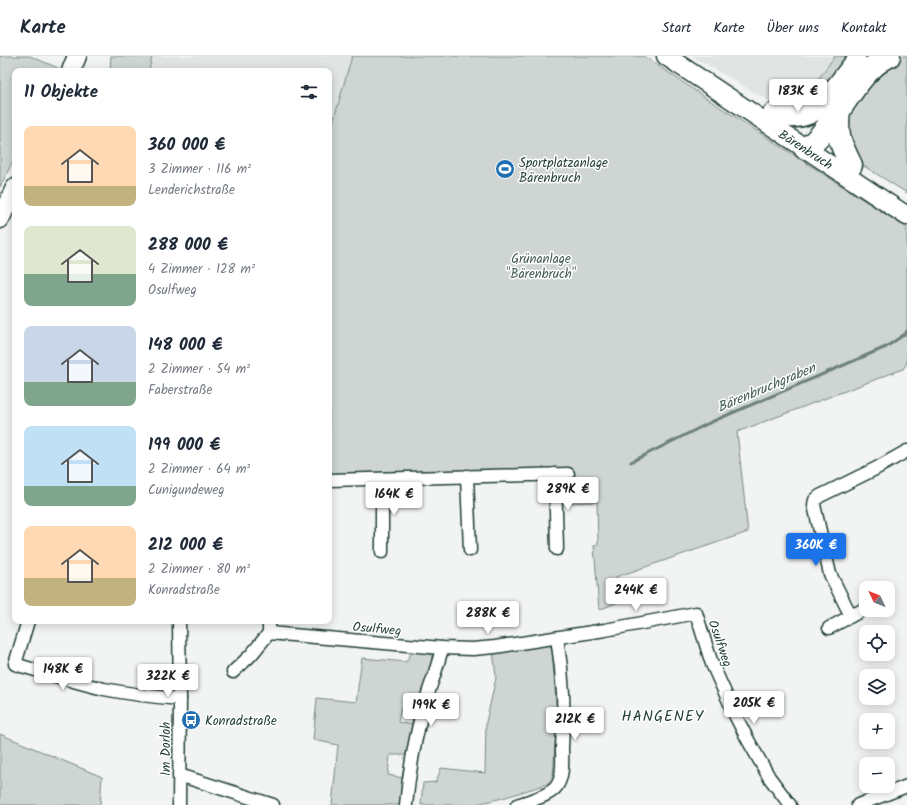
<!DOCTYPE html>
<html lang="de">
<head>
<meta charset="utf-8">
<style>
  :root { --surface:#fff; --page:#f6f6f7; --text:#1f2937; --muted:#747a83; --line:#e0e1e3; --accent:#1a73e8 }
  body { margin:0; font-family:Kalam,sans-serif; background:var(--page); color:var(--text); height:100vh; display:flex; flex-direction:column; font-size:15px; white-space:nowrap }
  * { box-sizing:border-box; margin:0 }
  p { font-size:13px; color:var(--muted) }
  .icon { flex:none; width:22px; height:22px; fill:none; stroke:currentColor; stroke-width:2; stroke-linecap:round; stroke-linejoin:round }
  .map { position:relative; flex:1; overflow:hidden }
  .panel { position:absolute; left:12px; top:12px; width:320px; height:556px; display:flex; flex-direction:column; background:var(--surface); border-radius:8px; box-shadow:0 2px 10px #0003 }
  .panel>* { flex:none }
  .needle { width:26px; rotate:313deg }
  .tools { position:absolute; left:859px; top:525px; display:grid; gap:8px }
  .tools a { display:grid; place-items:center; width:36px; height:36px; border-radius:8px; background:var(--surface); box-shadow:0 2px 10px #0003; font-size:20px }
  .price { position:absolute; translate:-50% -34px; padding:0 9px; border-radius:4px; background:#fff; color:#222; font-size:13px; line-height:26px; filter:drop-shadow(0 1px 2px #0008) }
  .price::after { content:''; position:absolute; left:50%; top:24px; width:12px; height:9px; margin-left:-6px; background:inherit; clip-path:polygon(0 0,100% 0,50% 100%) }
  .price.on { background:var(--accent); color:#fff }
  ul { padding:0; list-style:none }
  li { display:flex; align-items:center; gap:12px; height:100px; padding:0 12px }
  li span { display:grid; place-items:center; flex:none; width:112px; height:80px; border-radius:8px; color:#555 }
  li>.icon { margin-inline-start:auto }
  span .icon { width:48px; height:48px; fill:#fffc; stroke-width:1 }
  li b { font-size:17px }
  h2 { display:flex; justify-content:space-between; align-items:center; height:48px; padding:0 12px; font-size:17px }
  header { display:flex; align-items:center; gap:24px; box-sizing:border-box; height:56px; padding:0 20px; background:var(--surface); border-bottom:1px solid var(--line) }
  header strong { font-size:19px }
  nav { display:flex; gap:22px; margin-inline-start:auto; font-size:14px }
  .map>svg:first-child { display:block }
</style>
</head>
<body>
<header>
<strong>Karte</strong>
<nav><a>Start</a><a>Karte</a><a>Über uns</a><a>Kontakt</a></nav>
</header>
<div class="map">
<svg width="907" height="749" viewBox="0 0 907 749">
  <rect width="100%" height="100%" fill="#f2f3f3"/>
  <filter id="ink" filterUnits="userSpaceOnUse"><feTurbulence type="fractalNoise" baseFrequency=".025" numOctaves="2"/><feDisplacementMap in="SourceGraphic" scale="8" xChannelSelector="R" yChannelSelector="G"/><feConvolveMatrix kernelMatrix="1 2 1 2 8 2 1 2 1" color-interpolation-filters="sRGB"/></filter>
  <g filter="url(#ink)">
    <g fill="#e0e4e3">
      <path d="M111 0H352L329 80V15H110Z"/>
      <path d="M692 0H835L798 51 777 49 752 35Z"/>
    </g>
    <g fill="#ced5d3" stroke="#768984">
      <path d="M0 0H30L58 12 57 15H15V101L0 131Z"/>
      <path d="M111 0H152L149 15H110Z"/>
      <path d="M352 0H644L706 42 907 172V307L903 313 737 376 748 476 616 521 618 546 599 554 594 490 598 488 597 446 569 447 568 418 329 424V80Z"/>
      <path d="M835 0H855L816 47 798 51Z"/>
      <path d="M903 0H907V137L859 107 842 78 845 59 888 6Z"/>
      <path d="M549 588 552 593 557 659 553 721 547 728 503 742 472 749H421L423 727 436 726 441 712 485 717 486 666 496 622 493 594Z"/>
      <path d="M423 594C431 598 432 598 432 607L416 651H401L398 666 412 669 406 699H390L388 719 403 722 401 749H332L338 689 313 684 317 642 356 646 362 602 406 606 412 595Z"/>
      <path d="M0 678 102 721 100 749H0Z"/>
    </g>
    <g fill="none" stroke-linecap="round" stroke-linejoin="round">
      <path stroke="#6d807b" stroke-width="3" d="M631 406 709 367 886 291 905 278 907 275"/>
      <g stroke="#1f3d34" stroke-width="15">
        <g id="street">
          <path d="M555 418 557 493"/>
          <path d="M467 420 470 494"/>
          <path d="M382 423V496"/>
          <path d="M329 424 568 418"/>
          <path d="M851 560 830 518 823 488 814 449 815 444 820 440 875 413 907 395"/>
          <path d="M28 565 15 608C45 617 74 626 104 633 129 638 155 641 180 643"/>
          <path d="M179 565 180 643 179 749"/>
          <path d="M829 572 866 552"/>
          <path d="M269 577 442 592 473 593 495 591 605 574 696 557 712 608 736 661 748 684 769 721 790 749"/>
          <path d="M233 616 251 599 269 577V565"/>
          <path d="M179 719 273 749"/>
          <path d="M406 749C409 718 414 687 422 657 428 635 437 614 442 592"/>
          <path d="M517 749C528 745 548 741 556 731 564 721 562 704 562 692 563 674 564 655 563 637 562 618 560 600 557 582"/>
          <path d="M858 749 907 730"/>
        </g>
      </g>
      <g stroke="#1f3d34" stroke-width="21">
        <g id="secondary">
          <path d="M666 0 907 160"/>
          <path d="M71 15 77 0"/>
          <path d="M0 163 15 132"/>
        </g>
      </g>
      <g stroke="#1f3d34" stroke-width="25">
        <g id="highway">
          <path d="M839 54C836 79 840 87 851 109"/>
          <path d="M774 58C785 60 797 62 808 57 827 49 843 22 856 7"/>
          <path d="M805 92C808 90 812 88 815 85 840 61 858 14 889 0"/>
        </g>
      </g>
      <use href="#street" stroke="#fff" stroke-width="12"/>
      <use href="#secondary" stroke="#fff" stroke-width="18"/>
      <use href="#highway" stroke="#fff" stroke-width="22"/>
    </g>
  </g>
  <defs>
    <g id="stadium-disc" transform="scale(1)"><circle r="9.5" fill="#1f6fb2" stroke="#fff"/><path d="M0-5a6.5 5 0 1 0 0 10a6.5 5 0 1 0 0-10ZM-3.5-1.8h7v3.6h-7Z" fill="#fff"/></g>
    <g id="bus-disc" transform="scale(1)"><circle r="9.5" fill="#1f6fb2" stroke="#fff"/><path d="M-5-6H5V4H4V6H2V4H-2V6H-4V4H-5ZM-3.5-4V0h7V-4ZM-3.5 1.2v1.5H-2V1.2ZM2 1.2v1.5H3.5V1.2Z" fill="#fff"/></g>
  </defs>
  <g fill-rule="evenodd">
    <use href="#stadium-disc" x="505" y="113"/>
    <use href="#bus-disc" x="191" y="664"/>
  </g>
  <g text-anchor="middle" stroke-width="3" stroke-linejoin="round" paint-order="stroke">
    <g font-size="13" fill="#1f3d34" stroke="#fff">
      <text transform="translate(806 93) rotate(33)" y="5">Bärenbruch</text>
      <text transform="translate(377 572) rotate(5)" y="5">Osulfweg</text>
      <text transform="translate(721 587) rotate(71)" y="5">Osulfweg</text>
      <text transform="translate(165 693) rotate(-90)" y="5">Im Dorloh</text>
    </g>
    <g font-size="13" fill="#1f3d34" stroke="#fff" text-anchor="start">
      <text x="519" y="111">Sportplatzanlage<tspan x="519" dy="15">Bärenbruch</tspan></text>
      <text x="205" y="669">Konradstraße</text>
    </g>
    <g font-size="13" fill="#425b54" stroke="#fff">
      <text x="541" y="207">Grünanlage<tspan x="541" dy="15">"Bärenbruch"</tspan></text>
    </g>
    <g font-size="14" font-style="italic" fill="#465f57" stroke="#fff">
      <text transform="translate(766 331) rotate(-23)" y="5">Bärenbruchgraben</text>
    </g>
    <g font-size="15" letter-spacing="1" fill="#1f3d34" stroke="#fff">
      <text x="663" y="665">HANGENEY</text>
    </g>
  </g>
</svg>
<div class="tools">
<a><svg class="needle" viewBox="-14 -14 28 28"><path d="M0-13l5 13h-10z" fill="#e53935"/><path d="M0 13l5-13h-10z" fill="#747a83"/></svg></a>
<a><svg class="icon" aria-label="locate" viewBox="0 0 24 24"><circle cx="12" cy="12" r="6"/><path d="M12 2v4M12 18v4M2 12h4M18 12h4"/></svg></a>
<a><svg class="icon" aria-label="layers" viewBox="0 0 24 24"><path d="M12 4l9 5-9 5-9-5zM3 14l9 5 9-5"/></svg></a>
<a>+</a>
<a>−</a>
</div>
<b class="price" style="left:798px;top:57px">183K €</b>
<b class="price" style="left:568px;top:455px">289K €</b>
<b class="price" style="left:394px;top:460px">164K €</b>
<b class="price on" style="left:816px;top:511px">360K €</b>
<b class="price" style="left:636px;top:556px">244K €</b>
<b class="price" style="left:488px;top:579px">288K €</b>
<b class="price" style="left:63px;top:635px">148K €</b>
<b class="price" style="left:168px;top:642px">322K €</b>
<b class="price" style="left:754px;top:669px">205K €</b>
<b class="price" style="left:431px;top:671px">199K €</b>
<b class="price" style="left:575px;top:685px">212K €</b>
<section class="panel">
<h2>11 Objekte<svg class="icon" aria-label="filters" viewBox="0 0 24 24"><path d="M4 7h16M4 17h16"/><circle cx="9" cy="7" r="2"/><circle cx="15" cy="17" r="2"/></svg></h2>
<ul>
<li><span style="background:linear-gradient(#ffd9b3 75%,#c2b280 0)"><svg class="icon" aria-label="home" viewBox="0 0 24 24"><path d="M3 11l9-7 9 7M6 9v11h12V9"/></svg></span><div><b>360 000 €</b><p>3 Zimmer · 116 m²</p><p>Lenderichstraße</p></div></li>
<li><span style="background:linear-gradient(#dfe7d0 60%,#7fa58c 0)"><svg class="icon" aria-label="home" viewBox="0 0 24 24"><path d="M3 11l9-7 9 7M6 9v11h12V9"/></svg></span><div><b>288 000 €</b><p>4 Zimmer · 128 m²</p><p>Osulfweg</p></div></li>
<li><span style="background:linear-gradient(#c9d6e8 70%,#7fa58c 0)"><svg class="icon" aria-label="home" viewBox="0 0 24 24"><path d="M3 11l9-7 9 7M6 9v11h12V9"/></svg></span><div><b>148 000 €</b><p>2 Zimmer · 54 m²</p><p>Faberstraße</p></div></li>
<li><span style="background:linear-gradient(#bfe0f5 75%,#7fa58c 0)"><svg class="icon" aria-label="home" viewBox="0 0 24 24"><path d="M3 11l9-7 9 7M6 9v11h12V9"/></svg></span><div><b>199 000 €</b><p>2 Zimmer · 64 m²</p><p>Cunigundeweg</p></div></li>
<li><span style="background:linear-gradient(#ffd9b3 65%,#c2b280 0)"><svg class="icon" aria-label="home" viewBox="0 0 24 24"><path d="M3 11l9-7 9 7M6 9v11h12V9"/></svg></span><div><b>212 000 €</b><p>2 Zimmer · 80 m²</p><p>Konradstraße</p></div></li>
</ul>
</section>
</div>
</body>
</html>
